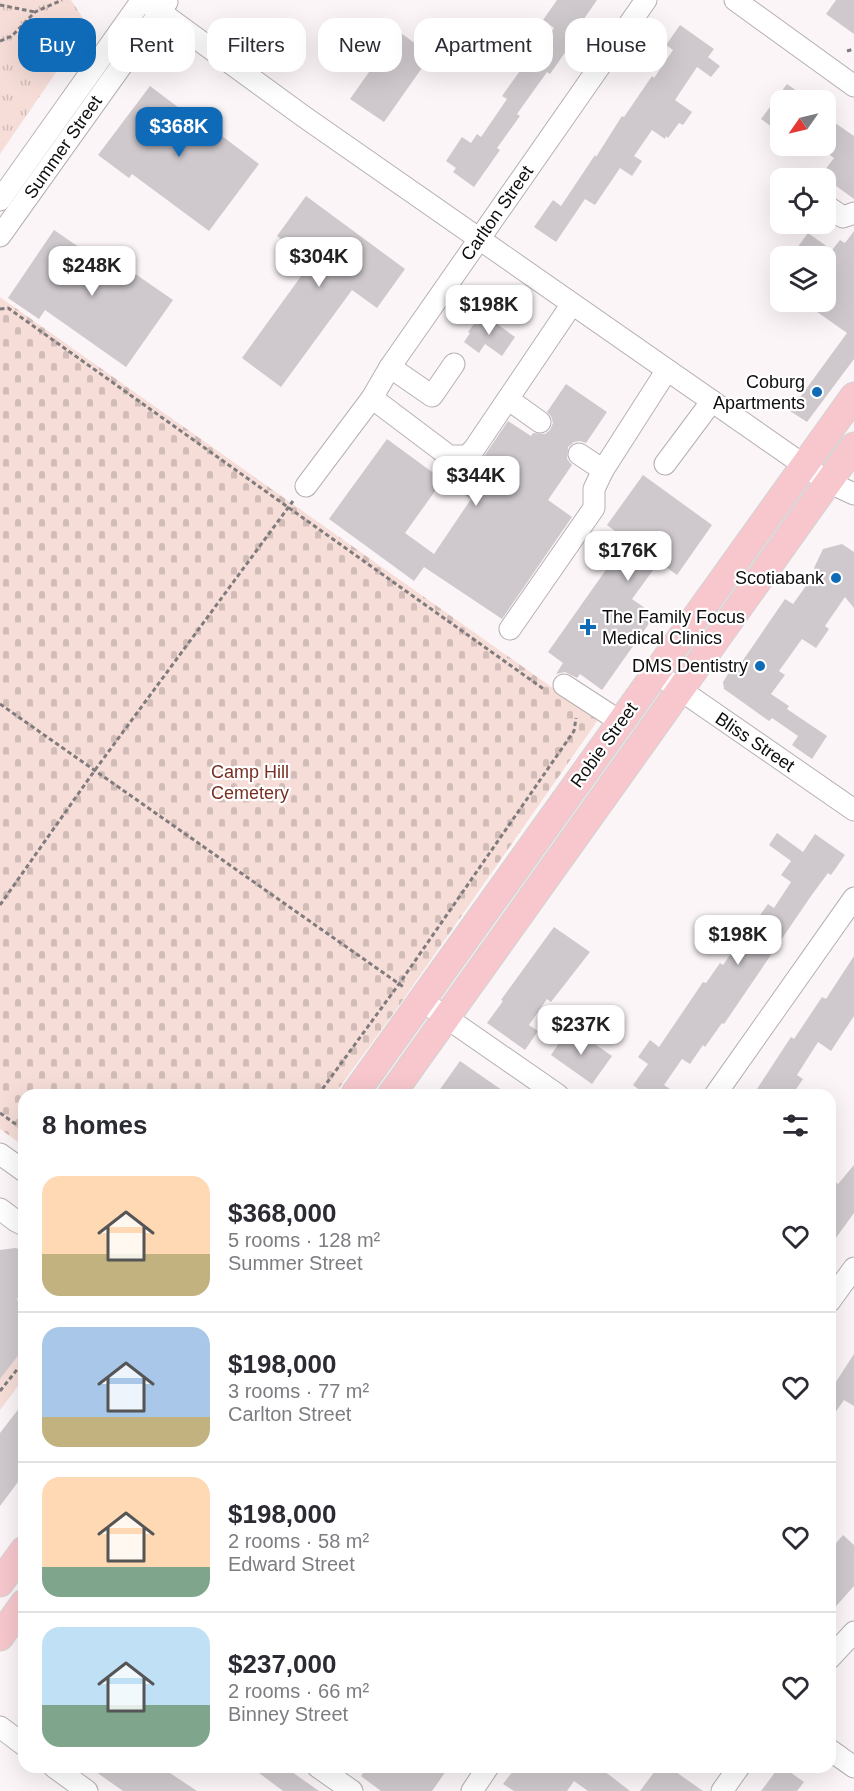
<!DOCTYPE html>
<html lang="en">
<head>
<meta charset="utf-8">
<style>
  :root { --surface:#fff; --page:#f7f7f7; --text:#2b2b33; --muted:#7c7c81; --line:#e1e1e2; --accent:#0f6ab7 }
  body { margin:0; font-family:Arial,sans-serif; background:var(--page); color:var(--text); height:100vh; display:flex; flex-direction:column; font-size:22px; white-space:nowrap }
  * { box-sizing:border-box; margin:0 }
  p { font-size:20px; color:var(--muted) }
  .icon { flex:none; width:33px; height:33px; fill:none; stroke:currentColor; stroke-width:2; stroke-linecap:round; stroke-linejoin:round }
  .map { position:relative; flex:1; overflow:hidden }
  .panel { position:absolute; left:18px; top:1089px; width:818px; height:684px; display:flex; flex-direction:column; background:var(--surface); border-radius:18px; box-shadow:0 6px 24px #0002 }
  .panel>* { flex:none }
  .hud { position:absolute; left:18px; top:18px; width:819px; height:54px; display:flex; gap:12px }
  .needle { width:39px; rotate:236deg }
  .tools { position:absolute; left:770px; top:90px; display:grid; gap:12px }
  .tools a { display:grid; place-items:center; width:66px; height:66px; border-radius:12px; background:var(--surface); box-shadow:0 6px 24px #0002; font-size:30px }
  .price { position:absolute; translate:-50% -51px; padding:0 14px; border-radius:12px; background:#fff; color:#222; font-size:20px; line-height:39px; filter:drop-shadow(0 2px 3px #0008) }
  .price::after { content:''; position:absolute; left:50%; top:36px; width:18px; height:14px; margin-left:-9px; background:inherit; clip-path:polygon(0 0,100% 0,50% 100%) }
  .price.current { background:var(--accent); color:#fff }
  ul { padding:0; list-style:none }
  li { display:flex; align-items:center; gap:18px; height:150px; padding:0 24px }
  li+li { border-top:2px solid var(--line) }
  li span { display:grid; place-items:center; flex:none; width:168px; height:120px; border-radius:18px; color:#555 }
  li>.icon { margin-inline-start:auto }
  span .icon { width:72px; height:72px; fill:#fffc; stroke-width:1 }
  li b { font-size:26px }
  h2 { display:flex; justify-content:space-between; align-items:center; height:72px; padding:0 24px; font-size:26px }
  .pill { padding:0 21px; border-radius:18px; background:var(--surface); box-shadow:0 6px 24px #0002; font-size:21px; line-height:54px }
  .pill.current { background:var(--accent); color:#fff }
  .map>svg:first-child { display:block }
</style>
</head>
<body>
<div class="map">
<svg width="854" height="1791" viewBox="0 0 854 1791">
  <defs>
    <pattern id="grass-tufts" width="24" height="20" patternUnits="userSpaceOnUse" patternTransform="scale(1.5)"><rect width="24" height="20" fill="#f6ddd8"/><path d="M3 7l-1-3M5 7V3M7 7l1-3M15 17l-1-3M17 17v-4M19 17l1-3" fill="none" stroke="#d2bcb8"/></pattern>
    <pattern id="cemetery-stones" width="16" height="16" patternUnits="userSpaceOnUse" patternTransform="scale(1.5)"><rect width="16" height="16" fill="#f6ddd8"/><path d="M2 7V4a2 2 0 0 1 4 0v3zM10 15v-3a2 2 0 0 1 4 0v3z" fill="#d2bcb8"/></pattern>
  </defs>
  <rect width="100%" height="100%" fill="#fcf5f7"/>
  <path fill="url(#grass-tufts)" d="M0 0H71L88 26 0 154Z"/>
  <path fill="url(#cemetery-stones)" d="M0 297 598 720 396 1010 334 1095H24V1146L0 1129Z"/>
  <path fill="#f6ddd8" d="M24 1348V1378L0 1410V1379Z"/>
  <g fill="#cfc9ce">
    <path d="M557 0H597L566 45 569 47 550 74 547 72 517 114 520 116 497 148 500 150 474 187 453 172 456 168 446 161 462 137 471 143 477 134 481 137 507 99 502 96 522 68 524 70 554 28 543 20Z"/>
    <path d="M836 0H854V34L826 14Z"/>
    <path d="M680 25 714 49 708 57 720 66 711 77 697 67 675 100 692 112 683 125 679 123 668 138 666 136 665 139 652 130 634 156 642 161 632 176 620 168 595 205 585 199 556 242 534 227 553 200 561 206 595 155 596 157 622 116 624 117 652 76 654 78 673 50 666 45Z"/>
    <path d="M398 31 431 55 384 122 350 99Z"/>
    <path d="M787 84 810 100H780V133L761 119Z"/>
    <path d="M150 86 191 117 193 114 259 164 209 231 132 174 129 178 98 155Z"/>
    <path d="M825 116 854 136V199L821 175 834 158 825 151Z"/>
    <path d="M306 196 405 269 377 308 352 290 281 387 242 358 312 261 277 236Z"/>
    <path d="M54 230 102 263 108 255 173 300 126 367 45 310 39 319 8 298Z"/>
    <path d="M854 231V359L807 422 790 411 847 333 803 302H825V256H791L808 233 832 250 840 240 845 243Z"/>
    <path d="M482 313 515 337 502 356 485 344 479 353 464 342 470 333 468 332Z"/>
    <path d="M566 384 607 412 586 443 580 441 574 442 568 447 567 459 572 465 548 500 572 517 502 619 424 567 414 581 329 519 387 439 443 480 405 533 434 554 471 499 455 489 469 468 483 458 508 421 531 436 533 433 545 434 550 430 553 423 551 416 547 412Z"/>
    <path d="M643 475 712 525 677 575 659 562 632 599 655 615 602 690 580 674 577 678 565 672 556 674 563 663 548 652 627 540 607 525Z"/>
    <path d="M842 544 854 552V608L845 597 825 626 829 629 816 648 802 639 779 671 785 675 771 694 789 706 787 709 827 736 812 759 792 745 798 736 772 718 769 721 734 696 724 689 723 682 733 666 737 669 785 599 793 604 816 572 814 568 823 549Z"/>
    <path d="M777 833 803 852 815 834 845 855 831 875 828 873 811 896 724 1024 722 1023 705 1047 703 1045 690 1064 682 1059 664 1085 679 1095H646L633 1085 648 1064 638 1057 650 1040 659 1047 703 982 706 983 720 963 723 965 730 955 731 956 768 904 774 908 791 882 781 875 791 861 769 845Z"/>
    <path d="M554 927 590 952 551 1002 547 999 529 1025 538 1031 525 1050 487 1023 503 1001 501 1000Z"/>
    <path d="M854 956V1016L831 1051 818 1042 797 1075 803 1079 792 1095H753L791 1037 794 1039 822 997 826 999Z"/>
    <path d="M570 1027 612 1056 592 1084 551 1055Z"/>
    <path d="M460 1061 509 1095H436Z"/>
    <path d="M854 1165V1213L830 1246V1178L838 1184Z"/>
    <path d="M15 1248 24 1250V1290L17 1299 20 1306 19 1313 24 1317V1348L0 1379V1250Z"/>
    <path d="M854 1354V1406L844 1400 830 1420V1391Z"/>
    <path d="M24 1402V1474L0 1506V1433Z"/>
    <path d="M843 1535 854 1545V1586L830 1613V1550Z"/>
    <path d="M89 1767H161L197 1791H123Z"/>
    <path d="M251 1767H285L319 1791H283Z"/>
    <path d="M367 1767H449L432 1791H381L361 1776Z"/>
    <path d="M516 1767H599L630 1791H588L574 1781 567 1791H514L503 1784Z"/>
    <path d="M658 1767H669L703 1791H640Z"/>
    <path d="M779 1767H783L804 1782 797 1791H761Z"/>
  </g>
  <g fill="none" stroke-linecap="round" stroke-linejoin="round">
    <g stroke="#b7b0b3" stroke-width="23">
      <g id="minor">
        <path d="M144 0 303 116 828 482 854 494"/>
        <path d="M735 0 854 86"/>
        <path d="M0 200 142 0"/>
        <path d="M825 205 843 217 854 213"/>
        <path d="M0 236 167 2"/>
        <path d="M390 367 432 396 454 364"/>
        <path d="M372 398 449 456H467L474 449 572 304"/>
        <path d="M508 399 540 422"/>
        <path d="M665 464 712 401"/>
        <path d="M603 470 667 370"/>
        <path d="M306 486 372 398 390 367 646 0"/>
        <path d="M510 629 594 508V489L603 470 579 454"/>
        <path d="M656 673 854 810"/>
        <path d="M564 685 621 722"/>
        <path d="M421 1000 558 1095"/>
        <path d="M715 1095 854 898"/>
        <path d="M0 1154 24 1171"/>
        <path d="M0 1209 16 1221 24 1225"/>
        <path d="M830 1301 854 1268"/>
        <path d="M830 1658 854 1632"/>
        <path d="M0 1727 24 1745"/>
        <path d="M830 1750 854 1767"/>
        <path d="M54 1767 87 1791"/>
        <path d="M318 1767 352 1791"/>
        <path d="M472 1791 488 1767"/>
        <path d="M722 1791 739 1767"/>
      </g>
    </g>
    <g stroke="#d4d3d3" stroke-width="29">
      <g id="major">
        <path d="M354 1095 854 396"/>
        <path d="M391 1095 854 446"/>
        <path d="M0 1583 24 1550"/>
        <path d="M0 1637 24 1603"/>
      </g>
    </g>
    <g stroke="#807c7d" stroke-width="3" stroke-dasharray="4.5 3" stroke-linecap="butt">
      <path d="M0 5 35 12"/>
      <path d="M0 41 12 36 35 12 62 0"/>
      <path d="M847 51 854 49"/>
      <path d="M0 309 8 308 545 690"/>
      <path d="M0 704 405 988"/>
      <path d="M0 905 95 770 293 501"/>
      <path d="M318 1095 399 984 574 731 576 718"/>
      <path d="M0 1113 24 1130"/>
      <path d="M0 1391 24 1361"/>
    </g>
    <use href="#minor" stroke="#fff" stroke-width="21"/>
    <use href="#major" stroke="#f7c7cd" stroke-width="27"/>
  </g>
  <g fill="#0f6ab7" stroke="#fff" stroke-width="2">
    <circle cx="817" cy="392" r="6"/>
    <circle cx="836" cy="578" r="6"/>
    <path d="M585 618h6v6h6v6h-6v6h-6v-6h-6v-6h6z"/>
    <circle cx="760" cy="666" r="6"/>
  </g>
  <g text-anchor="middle" stroke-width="4.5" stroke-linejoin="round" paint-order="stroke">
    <g font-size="18" fill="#0e0c0c" stroke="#fff">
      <text transform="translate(63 147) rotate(-55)" y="6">Summer Street</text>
      <text transform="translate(497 213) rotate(-55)" y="6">Carlton Street</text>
      <text transform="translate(755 742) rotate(34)" y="6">Bliss Street</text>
      <text transform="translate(604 745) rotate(-54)" y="6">Robie Street</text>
    </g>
    <g font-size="18" fill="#0e0c0c" stroke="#fff" text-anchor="end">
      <text x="805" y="388">Coburg<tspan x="805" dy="21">Apartments</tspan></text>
      <text x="824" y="584">Scotiabank</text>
      <text x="602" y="623" text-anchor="start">The Family Focus<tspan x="602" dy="21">Medical Clinics</tspan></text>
      <text x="748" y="672">DMS Dentistry</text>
    </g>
    <g font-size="18" fill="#772f22" stroke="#fff">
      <text x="250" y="778">Camp Hill<tspan x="250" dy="21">Cemetery</tspan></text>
    </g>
  </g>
</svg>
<div class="tools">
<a><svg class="needle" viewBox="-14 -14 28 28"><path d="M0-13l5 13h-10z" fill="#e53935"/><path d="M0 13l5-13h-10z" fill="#7c7c81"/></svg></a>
<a><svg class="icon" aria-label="locate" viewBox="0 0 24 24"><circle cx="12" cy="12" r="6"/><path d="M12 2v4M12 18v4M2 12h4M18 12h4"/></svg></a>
<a><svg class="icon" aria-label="layers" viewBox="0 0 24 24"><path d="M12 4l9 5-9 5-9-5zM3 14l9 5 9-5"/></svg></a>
</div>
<b class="price current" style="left:179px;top:158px">$368K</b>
<b class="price" style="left:319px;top:288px">$304K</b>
<b class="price" style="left:92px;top:297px">$248K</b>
<b class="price" style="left:489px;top:336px">$198K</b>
<b class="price" style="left:476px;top:507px">$344K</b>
<b class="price" style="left:628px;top:582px">$176K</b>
<b class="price" style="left:738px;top:966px">$198K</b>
<b class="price" style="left:581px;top:1056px">$237K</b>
<div class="hud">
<a class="pill current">Buy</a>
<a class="pill">Rent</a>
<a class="pill">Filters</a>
<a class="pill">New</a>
<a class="pill">Apartment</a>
<a class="pill">House</a>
</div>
<section class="panel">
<h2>8 homes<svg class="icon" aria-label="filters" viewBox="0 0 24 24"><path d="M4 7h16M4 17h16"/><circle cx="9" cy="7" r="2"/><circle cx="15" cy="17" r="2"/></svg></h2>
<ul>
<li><span style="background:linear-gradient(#ffd9b3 65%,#c2b280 0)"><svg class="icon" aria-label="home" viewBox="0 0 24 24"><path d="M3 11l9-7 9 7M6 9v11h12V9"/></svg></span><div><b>$368,000</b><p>5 rooms · 128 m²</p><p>Summer Street</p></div><svg class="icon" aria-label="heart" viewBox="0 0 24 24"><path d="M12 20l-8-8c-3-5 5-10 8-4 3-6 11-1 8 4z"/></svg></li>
<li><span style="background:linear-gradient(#a9c7e8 75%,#c2b280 0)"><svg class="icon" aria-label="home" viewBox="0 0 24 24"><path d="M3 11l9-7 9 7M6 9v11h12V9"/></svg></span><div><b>$198,000</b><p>3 rooms · 77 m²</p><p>Carlton Street</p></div><svg class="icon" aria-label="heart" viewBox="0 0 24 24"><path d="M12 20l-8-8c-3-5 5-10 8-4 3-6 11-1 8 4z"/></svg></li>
<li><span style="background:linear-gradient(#ffd9b3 75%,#7fa58c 0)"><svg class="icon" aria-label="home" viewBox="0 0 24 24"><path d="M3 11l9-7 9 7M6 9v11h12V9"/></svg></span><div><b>$198,000</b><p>2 rooms · 58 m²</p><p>Edward Street</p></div><svg class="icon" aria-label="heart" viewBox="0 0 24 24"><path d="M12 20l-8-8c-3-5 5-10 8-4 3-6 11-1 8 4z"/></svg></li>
<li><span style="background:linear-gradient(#bfe0f5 65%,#7fa58c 0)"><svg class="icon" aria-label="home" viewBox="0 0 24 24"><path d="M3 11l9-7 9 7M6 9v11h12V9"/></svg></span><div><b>$237,000</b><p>2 rooms · 66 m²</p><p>Binney Street</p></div><svg class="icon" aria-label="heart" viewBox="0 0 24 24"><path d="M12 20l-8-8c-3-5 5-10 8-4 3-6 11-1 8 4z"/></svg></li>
</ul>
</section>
</div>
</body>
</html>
